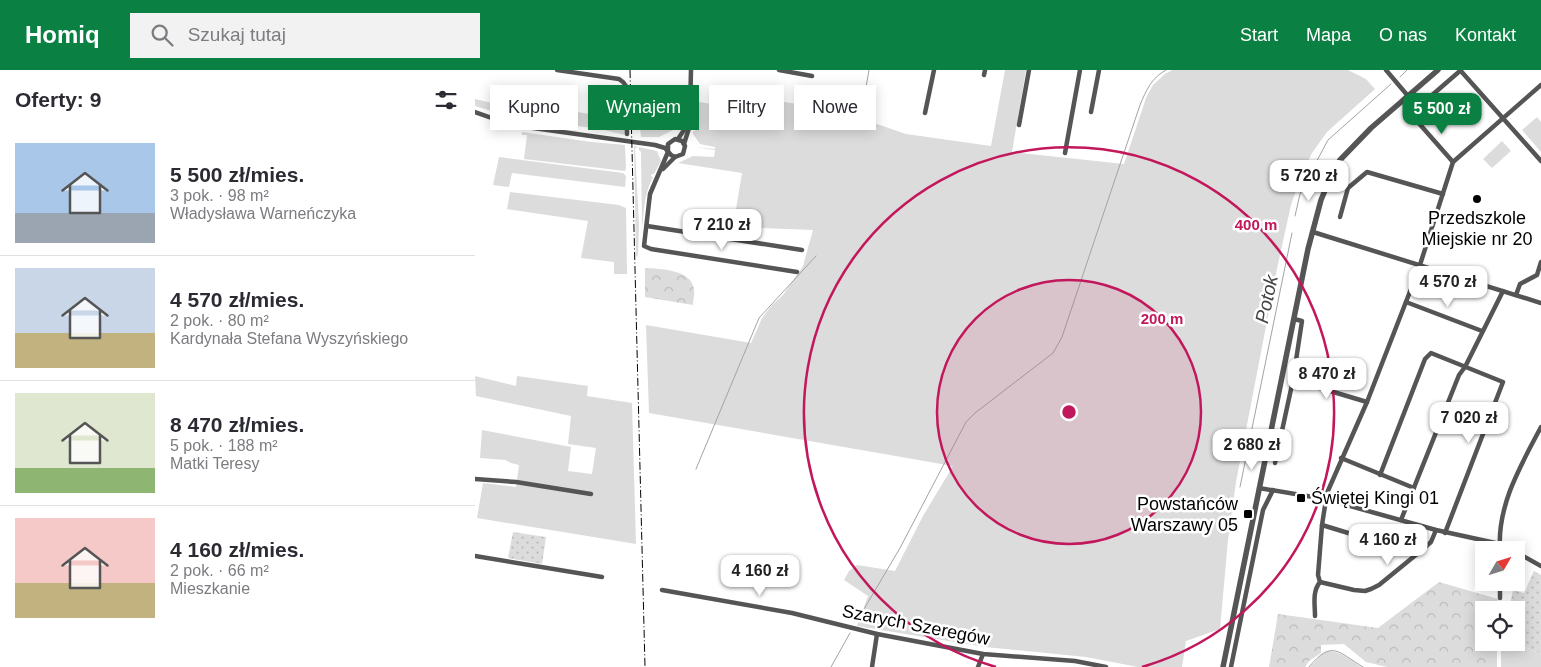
<!DOCTYPE html>
<html lang="pl">
<head>
<meta charset="utf-8">
<style>
  :root { --surface:#fff; --page:#f2f2f3; --text:#2b2b33; --muted:#7c7c81; --line:#e1e1e2; --accent:#0b8043 }
  body { margin:0; font-family:Arial,sans-serif; background:var(--page); color:var(--text); height:100vh; display:flex; flex-direction:column; font-size:19px; white-space:nowrap }
  * { box-sizing:border-box; margin:0 }
  p { font-size:16px; color:var(--muted) }
  .icon { flex:none; width:28px; height:28px; fill:none; stroke:currentColor; stroke-width:2; stroke-linecap:round; stroke-linejoin:round }
  .map { position:relative; flex:1; overflow:hidden }
  .sheet { display:flex; flex-direction:column; background:var(--surface); width:475px }
  .sheet>* { flex:none }
  .guide { position:absolute; left:15px; top:15px; width:475px; height:45px; display:flex; gap:10px }
  .needle { width:32px; rotate:51deg }
  .fabs { position:absolute; left:1000px; top:471px; display:grid; gap:10px }
  .fabs a { display:grid; place-items:center; width:50px; height:50px; border-radius:0px; background:var(--surface); box-shadow:0 2px 12px #0003; font-size:25px }
  .price { position:absolute; translate:-50% -42px; padding:0 11px; border-radius:10px; background:#fff; color:#222; font-size:16px; line-height:32px; filter:drop-shadow(0 1px 2px #0008) }
  .price::after { content:''; position:absolute; left:50%; top:30px; width:15px; height:11px; margin-left:-8px; background:inherit; clip-path:polygon(0 0,100% 0,50% 100%) }
  .price.on { background:var(--accent); color:#fff }
  ul { padding:0; list-style:none }
  li { display:flex; align-items:center; gap:15px; height:125px; padding:0 15px }
  li+li { border-top:1px solid var(--line) }
  li span { display:grid; place-items:center; flex:none; width:140px; height:100px; border-radius:0px; color:#555 }
  li>.icon { margin-inline-start:auto }
  span .icon { width:60px; height:60px; fill:#fffc; stroke-width:1 }
  li b { font-size:21px }
  h2 { display:flex; justify-content:space-between; align-items:center; height:60px; padding:0 15px; font-size:21px }
  .pill { padding:0 18px; border-radius:0px; background:var(--surface); box-shadow:0 2px 12px #0003; font-size:18px; line-height:45px }
  .pill.on { background:var(--accent); color:#fff }
  header { display:flex; align-items:center; gap:30px; box-sizing:border-box; height:70px; padding:0 25px; background:var(--accent); color:#fff }
  header strong { font-size:24px }
  nav { display:flex; gap:28px; margin-inline-start:auto; font-size:18px }
  .search { width:350px; height:45px; background:var(--page); display:flex; align-items:center; gap:12px; box-sizing:border-box; padding:0 18px; border-radius:0px; color:var(--muted); font-size:19px }
  main { display:flex; flex:1; min-height:0 }
  .map>svg:first-child { display:block }
</style>
</head>
<body>
<header>
<strong>Homiq</strong>
<div class="search"><svg class="icon" aria-label="search" viewBox="0 0 24 24"><circle cx="10" cy="10" r="6"/><path d="M15 15l6 6"/></svg>Szukaj tutaj</div>
<nav><a>Start</a><a>Mapa</a><a>O nas</a><a>Kontakt</a></nav>
</header>
<main>
<section class="sheet">
<h2>Oferty: 9<svg class="icon" aria-label="filters" viewBox="0 0 24 24"><path d="M4 7h16M4 17h16"/><circle cx="9" cy="7" r="2"/><circle cx="15" cy="17" r="2"/></svg></h2>
<ul>
<li><span style="background:linear-gradient(#a9c7e8 70%,#9aa5b1 0)"><svg class="icon" aria-label="home" viewBox="0 0 24 24"><path d="M3 11l9-7 9 7M6 9v11h12V9"/></svg></span><div><b>5 500 zł/mies.</b><p>3 pok. · 98 m²</p><p>Władysława Warneńczyka</p></div></li>
<li><span style="background:linear-gradient(#c9d6e8 65%,#c2b280 0)"><svg class="icon" aria-label="home" viewBox="0 0 24 24"><path d="M3 11l9-7 9 7M6 9v11h12V9"/></svg></span><div><b>4 570 zł/mies.</b><p>2 pok. · 80 m²</p><p>Kardynała Stefana Wyszyńskiego</p></div></li>
<li><span style="background:linear-gradient(#dfe7d0 75%,#8fb573 0)"><svg class="icon" aria-label="home" viewBox="0 0 24 24"><path d="M3 11l9-7 9 7M6 9v11h12V9"/></svg></span><div><b>8 470 zł/mies.</b><p>5 pok. · 188 m²</p><p>Matki Teresy</p></div></li>
<li><span style="background:linear-gradient(#f6c9c9 65%,#c2b280 0)"><svg class="icon" aria-label="home" viewBox="0 0 24 24"><path d="M3 11l9-7 9 7M6 9v11h12V9"/></svg></span><div><b>4 160 zł/mies.</b><p>2 pok. · 66 m²</p><p>Mieszkanie</p></div></li>
</ul>
</section>
<div class="map">
<svg width="1066" height="597" viewBox="0 0 1066 597">
  <defs>
    <pattern id="forest-crowns" width="20" height="18" patternUnits="userSpaceOnUse" patternTransform="scale(1.25)"><rect width="20" height="18" fill="#dcdcdc"/><path d="M2 6a3 3 0 1 1 6 0M12 15a3 3 0 1 1 6 0" fill="none" stroke="#bbb"/></pattern>
    <pattern id="park-dots" width="8" height="8" patternUnits="userSpaceOnUse" patternTransform="scale(1.25)"><rect width="8" height="8" fill="#dcdcdc"/><path d="M2 2h.1M6 6h.1" fill="none" stroke="#bbb" stroke-width="1.8" stroke-linecap="round"/></pattern>
  </defs>
  <rect width="100%" height="100%" fill="#fff"/>
  <g fill="#dcdcdc">
    <path d="M530 0H551L537 82 649 94 671 28 678 15 690 4 697 0H873L891 9 900 19 852 62 837 83 827 103 816 135 803 194 761 412 753 470 745 559 711 571 707 597H663L611 587 510 577 382 556 393 526 369 510 374 501 382 495 420 501 448 446 478 396 174 343 171 255 276 273 287 248 296 236 308 225 328 196 338 160 258 157 267 103 203 93 218 86 239 87 240 80 220 77 240 79V77L225 74 218 64V61H220L221 58 220 57 223 44 224 32 272 39 274 26 364 41 431 64 516 76Z"/>
    <path d="M52 23 99 30 97 41 149 50 150 65 125 59 87 54V52H84L83 54 43 49 0 36V29L13 32 50 37Z"/>
    <path d="M166 27 214 33 213 41H211V43L213 44 208 59 202 58 184 67H166C165 54 163 41 163 28Z"/>
    <path d="M1062 47 1066 52V82L1047 60Z"/>
    <path d="M47 62 116 72 150 75 151 98 150 101 49 89 52 65H47Z"/>
    <path d="M1027 71 1036 81 1017 98 1008 89Z"/>
    <path d="M159 76 163 77 160 78 164 155 163 185 161 187Z"/>
    <path d="M164 77 182 81 186 91 179 104H177L176 106 178 107C168 127 170 139 167 158L166 82 164 80Z"/>
    <path d="M24 87 148 103 151 106 150 117 37 103 34 117 18 115Z"/>
    <path d="M35 122 144 135 151 138 152 204H139V192L106 188 113 151 32 139Z"/>
    <path d="M0 306 41 316 42 306 113 316 112 326 157 333 161 474 2 448 8 413 41 417 44 395 36 393 30 390 5 388 7 360 96 377 93 401 117 404 121 378 93 374 96 346 1 326Z"/>
    <path d="M1026 573H1041L1066 584V597H1026Z"/>
    <path d="M853 581C866 581 876 590 886 597H835L847 584Z"/>
  </g>
  <g fill="url(#forest-crowns)">
    <path d="M170 198C185 199 216 199 219 219 220 224 218 230 218 235L170 227Z"/>
    <path d="M964 512 1023 529 1022 540H1009V572L1022 573V597H912L891 592 869 574 846 575V583L834 591 830 597H794L803 544 903 558Z"/>
  </g>
  <g fill="url(#park-dots)">
    <path d="M38 462 71 467 67 494 33 488Z"/>
    <path d="M1059 501 1066 505V584L1041 573V540H1034L1038 520 1049 523Z"/>
  </g>
  <g fill="none" stroke-linecap="round" stroke-linejoin="round">
    <g stroke="#a3a3a3" stroke-width="1">
      <path d="M925 7 932 0"/>
      <path d="M389 29 394 0"/>
      <path d="M820 146 825 124 831 111 853 70 916 14"/>
      <path d="M221 399 284 248 341 186"/>
      <path d="M765 417 817 163"/>
      <path d="M382 551 425 478 491 352 500 343 578 283 587 267 665 35C671 21 676 8 691 0"/>
      <path d="M356 597 375 563"/>
      <path d="M834 597C857 569 863 582 888 597"/>
    </g>
    <g stroke="#555" stroke-width="4.5">
      <path d="M82 0 144 9 148 12 151 16 152 64"/>
      <path d="M304 0 337 6"/>
      <path d="M911 0 933 26"/>
      <path d="M985 0 1066 91"/>
      <path d="M509 5 510 0"/>
      <path d="M0 42 28 52 44 56 180 75 190 78 196 85 200 87 208 84 210 76 207 71 200 69 193 74V80"/>
      <path d="M616 42 624 0"/>
      <path d="M450 43 459 0"/>
      <path d="M544 55 554 0"/>
      <path d="M203 69 213 54"/>
      <path d="M209 74 214 58 215 41 216 0"/>
      <path d="M193 82 175 124 169 176 176 179 322 202"/>
      <path d="M590 83 605 0"/>
      <path d="M978 92 941 50V39L986 0"/>
      <path d="M188 99 200 87"/>
      <path d="M865 147 873 118 892 102 968 124"/>
      <path d="M172 156 327 180"/>
      <path d="M838 162 1066 233"/>
      <path d="M1041 225 1045 214 1062 205 1066 192"/>
      <path d="M931 232 1007 261"/>
      <path d="M818 310 892 332"/>
      <path d="M866 388 939 418"/>
      <path d="M800 393 818 310 827 251 819 249"/>
      <path d="M905 405 950 289 956 283 1028 312 970 463"/>
      <path d="M0 409 41 412 116 424"/>
      <path d="M784 418 850 429 961 460 1025 474 1037 480"/>
      <path d="M926 450 984 305 990 297 1028 221"/>
      <path d="M847 455 942 484 956 472 961 460"/>
      <path d="M1025 480C1022 435 1046 395 1066 357"/>
      <path d="M1041 482 1066 496"/>
      <path d="M0 486 127 507"/>
      <path d="M845 512 879 520 890 521 896 519 904 515 942 484"/>
      <path d="M187 520 317 543 402 564 508 584 600 591 631 597"/>
      <path d="M1025 528V512"/>
      <path d="M840 546C840 534 837 522 845 512L843 505 847 455 852 423 892 332 943 201 978 92 1066 15"/>
      <path d="M397 597 402 564"/>
      <path d="M503 597 508 584"/>
      <path d="M756 597 788 440 798 420"/>
    </g>
    <path stroke="#555" stroke-width="5.5" d="M748 597 833 179 846 130 858 101 865 90 896 58 963 0"/>
    <path stroke="#000" stroke-width="1" stroke-dasharray="8 2.5 1 2.5" stroke-linecap="butt" d="M155 0 170 597"/>
  </g>
  <circle cx="594" cy="342" r="132" fill="#c2185b" fill-opacity=".12"/>
  <g fill="none" stroke="#c2185b" stroke-width="2.5">
    <circle cx="594" cy="342" r="132"/>
    <path d="M521 597A265 265 0 1 1 667 597"/>
  </g>
  <g fill="#000" stroke="#fff" stroke-width="2">
    <circle cx="1002" cy="129" r="5"/>
    <rect x="821" y="423" width="10" height="10" rx="2.5"/>
    <rect x="768" y="439" width="10" height="10" rx="2.5"/>
  </g>
  <g text-anchor="middle" stroke-width="5" stroke-linejoin="round" paint-order="stroke">
    <g font-size="18" fill="#000" stroke="#fff">
      <text x="1002" y="154">Przedszkole<tspan x="1002" dy="21">Miejskie nr 20</tspan></text>
      <text x="836" y="434" text-anchor="start">Świętej Kingi 01</text>
      <text x="763" y="440" text-anchor="end">Powstańców<tspan x="763" dy="21">Warszawy 05</tspan></text>
    </g>
    <g font-size="18" fill="#000" stroke="#fff">
      <text transform="translate(441 555) rotate(11)" y="6">Szarych Szeregów</text>
    </g>
    <g font-size="19" font-style="italic" fill="#444" stroke="#fff">
      <text transform="translate(791 229) rotate(-78)" y="7">Potok</text>
    </g>
  </g>
  <circle cx="594" cy="342" r="8" fill="#c2185b" stroke="#fff" stroke-width="2.5"/>
  <g font-size="15" text-anchor="middle" font-weight="bold" fill="#c2185b" stroke="#fff" stroke-width="5" stroke-linejoin="round" paint-order="stroke">
    <text x="781" y="160">400 m</text>
    <text x="687" y="254">200 m</text>
  </g>
</svg>
<div class="fabs">
<a><svg class="needle" viewBox="-14 -14 28 28"><path d="M0-13l5 13h-10z" fill="#e53935"/><path d="M0 13l5-13h-10z" fill="#7c7c81"/></svg></a>
<a><svg class="icon" aria-label="locate" viewBox="0 0 24 24"><circle cx="12" cy="12" r="6"/><path d="M12 2v4M12 18v4M2 12h4M18 12h4"/></svg></a>
</div>
<b class="price on" style="left:967px;top:65px">5 500 zł</b>
<b class="price" style="left:834px;top:132px">5 720 zł</b>
<b class="price" style="left:247px;top:181px">7 210 zł</b>
<b class="price" style="left:973px;top:238px">4 570 zł</b>
<b class="price" style="left:852px;top:330px">8 470 zł</b>
<b class="price" style="left:994px;top:374px">7 020 zł</b>
<b class="price" style="left:777px;top:401px">2 680 zł</b>
<b class="price" style="left:913px;top:496px">4 160 zł</b>
<b class="price" style="left:285px;top:527px">4 160 zł</b>
<div class="guide">
<a class="pill">Kupno</a>
<a class="pill on">Wynajem</a>
<a class="pill">Filtry</a>
<a class="pill">Nowe</a>
</div>
</div>
</main>
</body>
</html>
